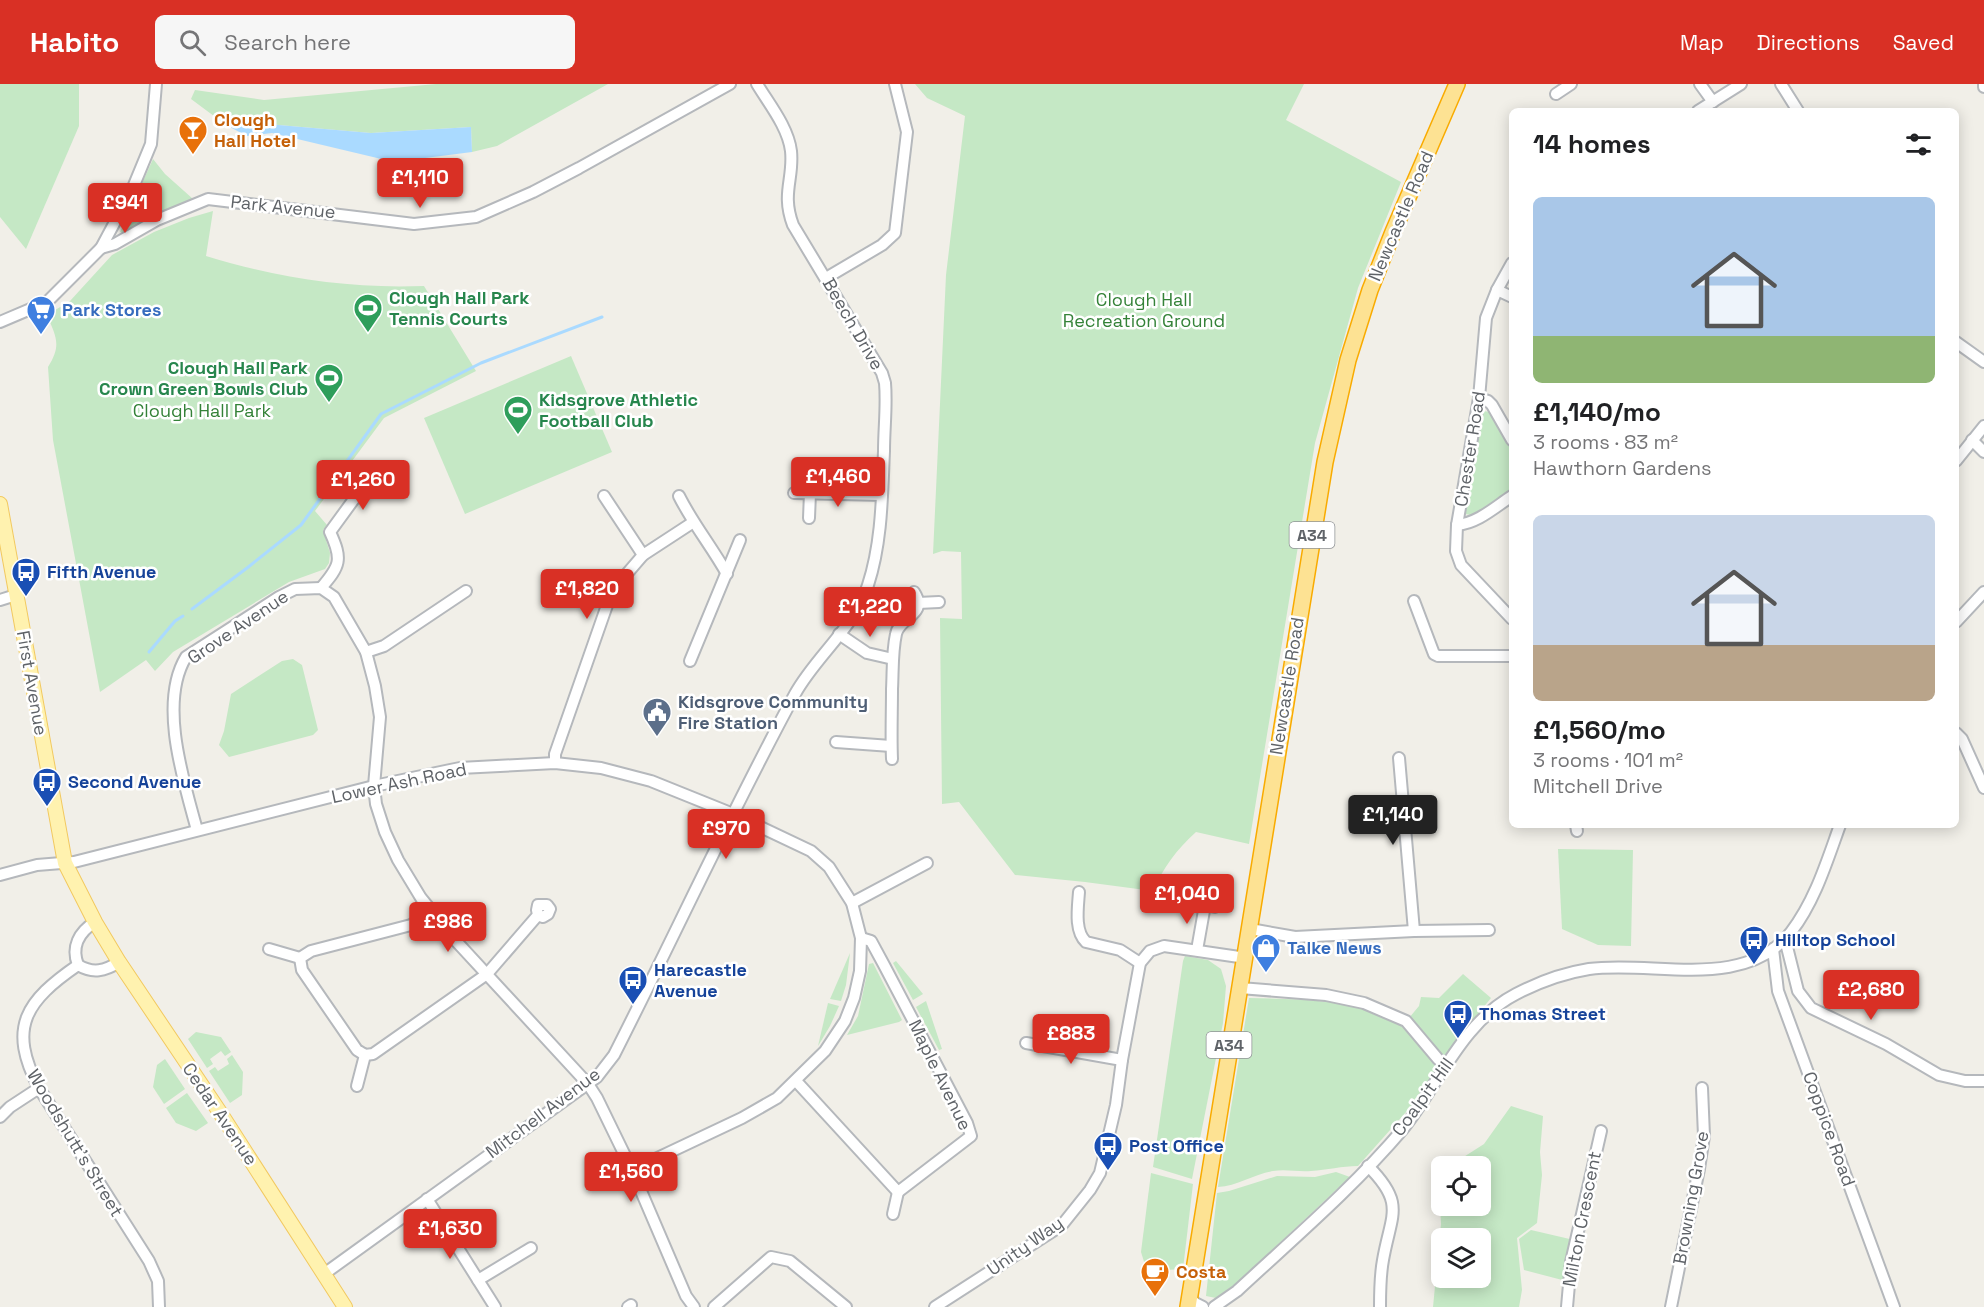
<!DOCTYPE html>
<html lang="en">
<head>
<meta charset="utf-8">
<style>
  :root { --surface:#fff; --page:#f6f6f6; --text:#202124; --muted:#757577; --accent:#d93025 }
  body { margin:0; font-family:"Space Grotesk",sans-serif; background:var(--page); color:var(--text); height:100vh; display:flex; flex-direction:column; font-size:22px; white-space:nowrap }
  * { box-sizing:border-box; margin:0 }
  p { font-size:20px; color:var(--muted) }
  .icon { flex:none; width:33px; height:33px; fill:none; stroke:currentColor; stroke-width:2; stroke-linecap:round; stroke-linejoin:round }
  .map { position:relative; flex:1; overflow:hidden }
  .details { position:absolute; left:1509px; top:24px; width:450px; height:720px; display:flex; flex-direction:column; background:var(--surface); border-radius:9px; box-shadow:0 3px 15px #0003 }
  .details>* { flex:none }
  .tools { position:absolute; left:1431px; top:1072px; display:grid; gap:12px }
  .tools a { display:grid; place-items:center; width:60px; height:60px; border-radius:9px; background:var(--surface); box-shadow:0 3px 15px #0003; font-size:30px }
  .price { position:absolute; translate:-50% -51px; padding:0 14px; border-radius:6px; background:var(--accent); color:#fff; font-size:20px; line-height:39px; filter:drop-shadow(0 2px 3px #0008) }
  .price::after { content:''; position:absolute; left:50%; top:36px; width:18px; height:14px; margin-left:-9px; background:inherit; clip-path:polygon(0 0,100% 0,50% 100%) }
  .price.on { background:#222; color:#fff }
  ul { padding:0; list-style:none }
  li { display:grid; align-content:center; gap:12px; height:318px; padding:0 24px }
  li span { display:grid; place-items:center; height:186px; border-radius:9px; color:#555 }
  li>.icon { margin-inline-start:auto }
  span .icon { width:108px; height:108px; fill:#fffc; stroke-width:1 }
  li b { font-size:26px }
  h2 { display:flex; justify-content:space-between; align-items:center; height:72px; padding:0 24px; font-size:26px }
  header { display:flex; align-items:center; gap:36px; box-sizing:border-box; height:84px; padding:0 30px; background:var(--accent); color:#fff }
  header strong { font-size:28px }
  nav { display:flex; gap:33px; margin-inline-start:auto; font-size:21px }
  .search { width:420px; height:54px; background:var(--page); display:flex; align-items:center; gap:15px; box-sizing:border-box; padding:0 21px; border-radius:9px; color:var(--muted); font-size:22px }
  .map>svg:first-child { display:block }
</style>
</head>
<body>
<header>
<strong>Habito</strong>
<div class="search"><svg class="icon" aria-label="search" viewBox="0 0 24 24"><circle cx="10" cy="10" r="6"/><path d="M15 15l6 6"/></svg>Search here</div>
<nav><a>Map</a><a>Directions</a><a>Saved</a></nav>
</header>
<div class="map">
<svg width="1984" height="1223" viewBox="0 0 1984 1223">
  <rect width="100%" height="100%" fill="#f1efe8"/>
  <g fill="#c5e8c5" fill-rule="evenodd">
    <path d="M0 0H79V42L26 165 0 133Z"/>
    <path d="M436 0H608L497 62 472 68 471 43 371 49 267 40 226 41 191 15 195 6 264 16Z"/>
    <path d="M915 0H1304L1286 36 1401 98 1358 204 1315 359 1249 760 1196 748C1177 765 1163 784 1153 807L1085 798 1015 791 959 718 942 720 940 534 962 535 961 468 942 467 933 470 946 191 965 32 927 14Z"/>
    <path d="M153 75 165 90 193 115 192 119 123 149 120 148Z"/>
    <path d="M213 127 206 172C277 194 349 205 424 202L476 287 384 334 315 427 327 441 323 446 330 469 329 479 325 485 289 498 173 568 155 587 146 576 100 608 53 356 48 283C62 261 56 253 47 231L70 217 112 171 154 148 189 134Z"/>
    <path d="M571 272 612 368 465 430 424 334Z"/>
    <path d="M1482 327 1491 328 1512 365V406L1477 432 1465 430Z"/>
    <path d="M293 575 302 581 318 646 313 651 229 673 219 661 224 647 231 610 282 577Z"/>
    <path d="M1558 765 1633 766 1631 862 1598 861 1562 845Z"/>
    <path d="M850 869 846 901 841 917 830 915Z"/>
    <path d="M1185 872 1208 876 1221 885 1226 902 1223 939 1192 1095 1153 1083 1183 877Z"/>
    <path d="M896 877 923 910 913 916 893 879Z"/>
    <path d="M873 879 902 936 899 938 847 951 858 932 869 880Z"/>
    <path d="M1463 890 1491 914 1443 973 1409 934 1419 922 1421 913 1439 914Z"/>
    <path d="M1249 914C1295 915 1362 914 1401 942 1412 949 1427 972 1437 983L1415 1018 1358 1082C1342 1082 1327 1086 1311 1087 1298 1088 1286 1085 1273 1087 1254 1090 1237 1102 1218 1103Z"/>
    <path d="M926 917 942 965 939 966 916 923Z"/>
    <path d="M828 919 839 922 830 942 818 962Z"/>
    <path d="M196 948 221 953 231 968 225 972 221 967 210 975 213 980 207 984 188 955Z"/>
    <path d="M232 971 243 988 242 1011 230 1019 209 987 215 983 218 987 229 980 227 975Z"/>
    <path d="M165 975 185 1005 164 1020 153 1003 157 981Z"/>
    <path d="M187 1009 208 1039 196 1047 176 1039 166 1024Z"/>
    <path d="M1511 1022 1543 1032 1540 1068 1542 1091 1537 1139 1517 1154 1522 1206 1519 1223H1433L1441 1140 1439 1101 1441 1095 1442 1122H1480V1083H1448L1484 1060ZM1442 1155H1480V1194H1442Z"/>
    <path d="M1336 1088 1350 1093 1237 1199 1216 1214 1206 1212 1217 1109 1229 1107 1277 1092 1315 1093Z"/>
    <path d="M1151 1089 1193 1100 1183 1185 1147 1187 1141 1168Z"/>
    <path d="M1531 1146 1574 1156 1566 1197 1524 1186 1519 1155Z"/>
  </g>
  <path fill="#aadaff" d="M267 40 371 49 471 43 472 68 394 78 272 49 247 52 226 41Z"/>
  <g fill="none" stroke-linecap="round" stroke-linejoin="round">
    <g stroke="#aadaff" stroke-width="3">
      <path d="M192 525 247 484 301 441 381 330 481 279 602 233"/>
      <path d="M149 568 175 537 183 532"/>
    </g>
    <g stroke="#b5b8bc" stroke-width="14">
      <g id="minor">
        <path d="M1700 0 1713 18"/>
        <path d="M1781 0 1798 27"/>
        <path d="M1984 0V3"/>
        <path d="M1556 10 1571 0"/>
        <path d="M1698 27 1741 0"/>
        <path d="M101 164 115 160 157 136 208 115 414 140 476 133 533 108 579 84 730 0"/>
        <path d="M1512 179 1497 206 1486 234 1479 314 1457 441 1456 467 1461 481 1512 535"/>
        <path d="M826 194 882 161 895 149 907 48 895 0"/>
        <path d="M1497 206 1512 213"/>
        <path d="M0 238 47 218 101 164 132 106 151 60 156 0"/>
        <path d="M1956 258 1984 278"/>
        <path d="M1479 314 1488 317 1492 321 1512 356"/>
        <path d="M1972 356 1984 368"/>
        <path d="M1956 377 1984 342"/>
        <path d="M794 409 882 411"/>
        <path d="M604 412 643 471"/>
        <path d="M679 412C693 440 712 463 727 490"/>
        <path d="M809 434 810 409"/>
        <path d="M1457 441C1478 439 1495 423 1512 412"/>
        <path d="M321 504C340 482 343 476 330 448L373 389"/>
        <path d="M0 516 16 511"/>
        <path d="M1414 517 1434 570 1438 572H1512"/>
        <path d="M918 519 939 518"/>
        <path d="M1956 538 1984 508"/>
        <path d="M839 550 867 569 893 575"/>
        <path d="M366 568 384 562 466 507"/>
        <path d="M690 577 740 456"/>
        <path d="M1956 649 1962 655 1984 704"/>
        <path d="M836 658 891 662"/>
        <path d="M1399 674 1414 847"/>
        <path d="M892 675C891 652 892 628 892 605 893 587 892 568 896 550 899 533 929 531 914 508"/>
        <path d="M555 679V670L612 507 643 471 692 439"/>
        <path d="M1576 741 1577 747"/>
        <path d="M197 746C184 698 158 619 186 573L279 513 295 505 321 504 334 513 366 568 375 602 380 633 374 702 376 720 385 748 398 776 421 814 456 857 588 1000 597 1014 632 1086 686 1212 694 1223"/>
        <path d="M0 791 37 781 74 778 374 702 460 684 555 679 601 684 651 697 733 730 811 767 829 783 852 819 861 854 860 887 854 914 845 937 825 967 777 1014 742 1034 632 1086"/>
        <path d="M1079 808C1078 823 1074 847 1086 858L1120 866 1140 879"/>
        <path d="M852 819 927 779"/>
        <path d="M1196 819 1215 823"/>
        <path d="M432 828 411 841 311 867 300 874 302 886 357 966 365 971 373 970 487 890 538 831 537 826 538 821H547L550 825 548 830 543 833 538 831"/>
        <path d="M1250 845 1295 853 1414 847 1489 846"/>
        <path d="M1785 855 1798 907 1811 924 1886 960 1939 991 1965 997H1984"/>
        <path d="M269 865 300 874"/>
        <path d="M1773 865 1778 907 1894 1223"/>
        <path d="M1197 866 1205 821"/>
        <path d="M119 878C105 887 93 890 78 881 26 917 7 943 39 1004L149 1177 158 1197 159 1223"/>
        <path d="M78 881C71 863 79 848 95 838"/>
        <path d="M1240 904 1326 911 1364 919 1406 937 1438 975 1446 982"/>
        <path d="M1026 959 1122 976"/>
        <path d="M796 997 898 1108 971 1052 967 1039 884 881 871 857 861 854"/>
        <path d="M357 1002 365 971"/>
        <path d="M0 1033 10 1023 39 1004"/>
        <path d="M1368 1082C1406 1120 1391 1130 1383 1176 1380 1192 1380 1207 1380 1223"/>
        <path d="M427 1115 495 1223"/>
        <path d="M893 1130 898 1108"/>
        <path d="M324 1190 597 993 614 971C675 851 731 728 795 610 815 573 856 542 868 501 882 458 882 412 884 367 884 344 887 321 885 299L882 289 793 141C781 109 794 95 791 67 788 43 769 20 757 0"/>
        <path d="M478 1196 531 1164"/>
        <path d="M1190 1213 1195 1219 1203 1223"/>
        <path d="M628 1223 631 1221"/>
        <path d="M714 1223 771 1173 790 1177 846 1223"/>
        <path d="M935 1223 1062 1141 1090 1106 1100 1089 1116 1021 1122 976 1140 879 1150 867 1164 862 1246 874"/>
        <path d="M1214 1223 1237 1207C1293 1155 1353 1104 1403 1045 1439 1000 1462 938 1516 910 1537 899 1564 889 1589 885 1653 876 1744 908 1791 848 1815 817 1827 777 1840 741"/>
        <path d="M1567 1223 1571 1178 1601 1047"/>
        <path d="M1671 1223 1699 1085 1704 1052 1702 1004"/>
      </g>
    </g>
    <g stroke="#f2c960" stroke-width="16">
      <path id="major" d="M0 420 65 779 95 838 119 878 221 1030 345 1223"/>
    </g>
    <g stroke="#f9ab00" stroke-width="18">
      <path id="highway" d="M1188 1223 1325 378 1348 276 1370 206 1393 148 1457 0"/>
    </g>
    <use href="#minor" stroke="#fff" stroke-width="10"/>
    <use href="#major" stroke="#fff2af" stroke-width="14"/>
    <use href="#highway" stroke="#fde293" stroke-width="15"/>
  </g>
  <defs>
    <g id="bar-pin" transform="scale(1.5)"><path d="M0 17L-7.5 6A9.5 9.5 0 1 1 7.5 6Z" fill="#e8710a" stroke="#fff"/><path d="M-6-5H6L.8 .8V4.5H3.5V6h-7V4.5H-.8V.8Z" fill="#fff"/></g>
    <g id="stadium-pin" transform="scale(1.5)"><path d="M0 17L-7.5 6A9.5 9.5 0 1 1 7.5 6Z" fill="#2e9e5b" stroke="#fff"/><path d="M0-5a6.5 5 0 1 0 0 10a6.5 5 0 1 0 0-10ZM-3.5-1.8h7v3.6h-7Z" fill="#fff"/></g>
    <g id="supermarket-pin" transform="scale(1.5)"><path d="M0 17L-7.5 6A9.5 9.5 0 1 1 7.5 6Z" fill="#3f7fe0" stroke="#fff"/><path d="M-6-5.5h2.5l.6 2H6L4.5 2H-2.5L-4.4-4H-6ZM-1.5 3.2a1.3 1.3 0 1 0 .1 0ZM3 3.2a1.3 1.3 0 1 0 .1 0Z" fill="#fff"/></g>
    <g id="bus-pin" transform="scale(1.5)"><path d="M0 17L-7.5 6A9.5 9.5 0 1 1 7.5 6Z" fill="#1a4fb4" stroke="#fff"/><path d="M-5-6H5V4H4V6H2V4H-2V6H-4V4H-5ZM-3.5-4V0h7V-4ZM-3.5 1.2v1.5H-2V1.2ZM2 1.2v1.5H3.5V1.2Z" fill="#fff"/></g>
    <g id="civic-pin" transform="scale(1.5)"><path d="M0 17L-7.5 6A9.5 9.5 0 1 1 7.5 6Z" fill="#5c6f8a" stroke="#fff"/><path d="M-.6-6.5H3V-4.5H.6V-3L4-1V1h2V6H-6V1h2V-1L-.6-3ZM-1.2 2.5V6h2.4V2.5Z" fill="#fff"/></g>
    <g id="shop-pin" transform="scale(1.5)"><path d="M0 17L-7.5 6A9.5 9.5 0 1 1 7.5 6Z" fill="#3f7fe0" stroke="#fff"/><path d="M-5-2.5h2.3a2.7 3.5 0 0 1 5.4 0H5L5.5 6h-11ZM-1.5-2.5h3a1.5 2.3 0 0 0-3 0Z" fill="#fff"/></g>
    <g id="cafe-pin" transform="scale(1.5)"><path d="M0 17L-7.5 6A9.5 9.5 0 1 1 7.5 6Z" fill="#e8710a" stroke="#fff"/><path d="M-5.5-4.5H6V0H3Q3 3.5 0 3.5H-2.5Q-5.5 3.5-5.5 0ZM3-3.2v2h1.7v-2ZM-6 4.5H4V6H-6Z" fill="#fff"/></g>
  </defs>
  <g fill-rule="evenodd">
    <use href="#bar-pin" x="193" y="46"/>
    <use href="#stadium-pin" x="368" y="224"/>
    <use href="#supermarket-pin" x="41" y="226"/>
    <use href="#stadium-pin" x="329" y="294"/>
    <use href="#stadium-pin" x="518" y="326"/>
    <use href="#bus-pin" x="26" y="488"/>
    <use href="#civic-pin" x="657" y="628"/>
    <use href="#bus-pin" x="47" y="698"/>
    <use href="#bus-pin" x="1754" y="856"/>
    <use href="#shop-pin" x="1266" y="864"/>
    <use href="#bus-pin" x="633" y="896"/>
    <use href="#bus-pin" x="1458" y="930"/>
    <use href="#bus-pin" x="1108" y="1062"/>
    <use href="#cafe-pin" x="1155" y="1188"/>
  </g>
  <g text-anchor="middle" stroke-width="5" stroke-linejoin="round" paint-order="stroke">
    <g fill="#fff" stroke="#8f9295" stroke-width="1.5">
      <rect x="1289.5" y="438" width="45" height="26" rx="4.5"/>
      <rect x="1206.5" y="948" width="45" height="26" rx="4.5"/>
    </g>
    <g font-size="16" font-weight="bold" fill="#5f6368">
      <text x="1312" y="457">A34</text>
      <text x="1229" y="967">A34</text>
    </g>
    <g font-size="18" font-weight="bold" fill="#c56008" stroke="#fff" text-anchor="start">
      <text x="214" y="42">Clough<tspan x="214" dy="21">Hall Hotel</tspan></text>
      <text x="1176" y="1194">Costa</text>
    </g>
    <g font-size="18" fill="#5f6368" stroke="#fff">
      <text transform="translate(283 123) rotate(6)" y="6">Park Avenue</text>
      <text transform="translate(1401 132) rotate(-67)" y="6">Newcastle Road</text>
      <text transform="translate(853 240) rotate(60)" y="6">Beech Drive</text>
      <text transform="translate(1470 365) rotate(-81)" y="6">Chester Road</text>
      <text transform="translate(238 543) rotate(-34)" y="6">Grove Avenue</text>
      <text transform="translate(32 599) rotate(80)" y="6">First Avenue</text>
      <text transform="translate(1287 602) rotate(-81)" y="6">Newcastle Road</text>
      <text transform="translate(399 699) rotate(-12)" y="6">Lower Ash Road</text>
      <text transform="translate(940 991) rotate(64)" y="6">Maple Avenue</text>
      <text transform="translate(1423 1013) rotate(-54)" y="6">Coalpit Hill</text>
      <text transform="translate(543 1029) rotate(-37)" y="6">Mitchell Avenue</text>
      <text transform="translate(220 1030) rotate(56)" y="6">Cedar Avenue</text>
      <text transform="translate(1829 1045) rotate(70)" y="6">Coppice Road</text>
      <text transform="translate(75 1059) rotate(59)" y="6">Woodshutt's Street</text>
      <text transform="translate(1691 1114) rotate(-80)" y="6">Browning Grove</text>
      <text transform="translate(1582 1135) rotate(-79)" y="6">Milton Crescent</text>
      <text transform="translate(1025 1162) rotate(-35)" y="6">Unity Way</text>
    </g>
    <g font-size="18" font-weight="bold" fill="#27864d" stroke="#fff" text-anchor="start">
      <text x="389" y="220">Clough Hall Park<tspan x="389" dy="21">Tennis Courts</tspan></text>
      <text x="308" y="290" text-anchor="end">Clough Hall Park<tspan x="308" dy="21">Crown Green Bowls Club</tspan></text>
      <text x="539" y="322">Kidsgrove Athletic<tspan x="539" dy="21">Football Club</tspan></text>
    </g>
    <g font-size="18" fill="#348238" stroke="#fff">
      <text x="1144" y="222">Clough Hall<tspan x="1144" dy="21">Recreation Ground</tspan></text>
      <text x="202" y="333">Clough Hall Park</text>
    </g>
    <g font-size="18" font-weight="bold" fill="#366cbe" stroke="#fff" text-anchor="start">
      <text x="62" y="232">Park Stores</text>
      <text x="1287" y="870">Talke News</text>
    </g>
    <g font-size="18" font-weight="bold" fill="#164399" stroke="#fff" text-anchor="start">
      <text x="47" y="494">Fifth Avenue</text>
      <text x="68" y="704">Second Avenue</text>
      <text x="1775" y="862">Hilltop School</text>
      <text x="654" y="892">Harecastle<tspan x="654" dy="21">Avenue</tspan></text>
      <text x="1479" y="936">Thomas Street</text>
      <text x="1129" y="1068">Post Office</text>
    </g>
    <g font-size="18" font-weight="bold" fill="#4e5e75" stroke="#fff" text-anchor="start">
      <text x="678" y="624">Kidsgrove Community<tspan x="678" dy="21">Fire Station</tspan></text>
    </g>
  </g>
</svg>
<div class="tools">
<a><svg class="icon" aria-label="locate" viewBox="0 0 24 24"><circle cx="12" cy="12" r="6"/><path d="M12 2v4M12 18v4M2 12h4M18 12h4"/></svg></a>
<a><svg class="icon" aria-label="layers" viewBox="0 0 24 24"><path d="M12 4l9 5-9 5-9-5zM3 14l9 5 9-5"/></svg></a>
</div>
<b class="price" style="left:420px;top:125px">£1,110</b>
<b class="price" style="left:125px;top:150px">£941</b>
<b class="price" style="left:838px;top:424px">£1,460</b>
<b class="price" style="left:363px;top:427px">£1,260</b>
<b class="price" style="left:587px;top:536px">£1,820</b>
<b class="price" style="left:870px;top:554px">£1,220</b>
<b class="price on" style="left:1393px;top:762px">£1,140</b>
<b class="price" style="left:726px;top:776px">£970</b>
<b class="price" style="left:1187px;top:841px">£1,040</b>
<b class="price" style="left:448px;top:869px">£986</b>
<b class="price" style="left:1871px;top:937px">£2,680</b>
<b class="price" style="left:1071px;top:981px">£883</b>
<b class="price" style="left:631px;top:1119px">£1,560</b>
<b class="price" style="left:450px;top:1176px">£1,630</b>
<section class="details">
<h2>14 homes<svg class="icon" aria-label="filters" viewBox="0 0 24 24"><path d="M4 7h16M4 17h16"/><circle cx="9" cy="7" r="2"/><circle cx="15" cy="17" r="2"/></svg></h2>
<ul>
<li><span style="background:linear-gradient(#a9c7e8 75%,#8fb573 0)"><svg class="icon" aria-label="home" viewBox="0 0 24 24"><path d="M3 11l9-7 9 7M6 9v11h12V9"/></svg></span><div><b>£1,140/mo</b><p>3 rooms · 83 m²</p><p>Hawthorn Gardens</p></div></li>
<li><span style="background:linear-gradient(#c9d6e8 70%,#b9a48a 0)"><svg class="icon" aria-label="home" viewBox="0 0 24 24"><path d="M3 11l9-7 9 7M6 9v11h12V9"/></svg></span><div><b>£1,560/mo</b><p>3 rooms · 101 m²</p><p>Mitchell Drive</p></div></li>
</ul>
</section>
</div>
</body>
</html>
